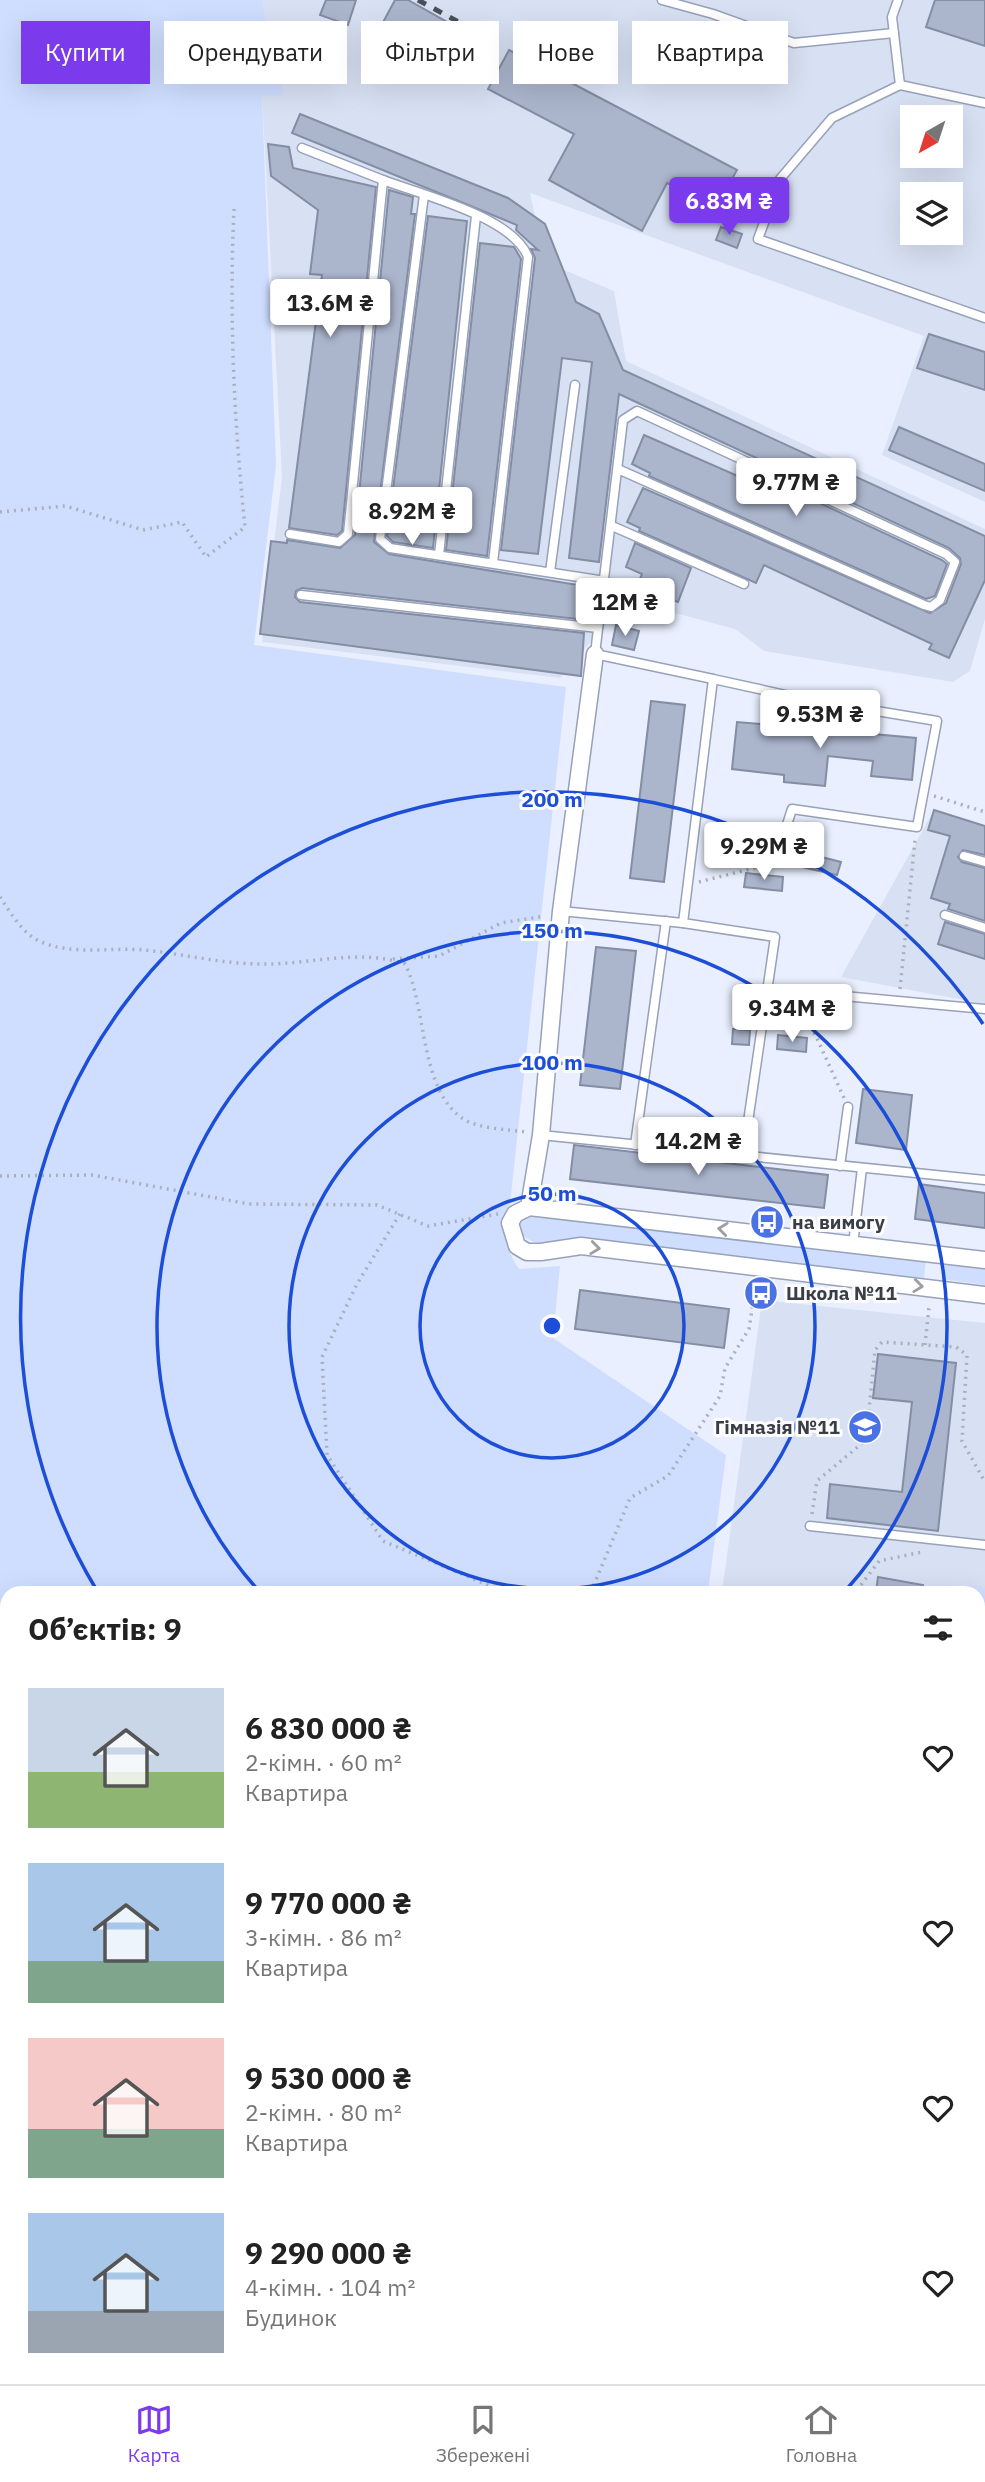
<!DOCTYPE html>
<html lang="uk">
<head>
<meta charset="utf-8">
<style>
  :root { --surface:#fff; --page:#f2f2f2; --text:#222; --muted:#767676; --line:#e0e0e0; --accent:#7c3aed }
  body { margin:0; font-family:"IBM Plex Sans",sans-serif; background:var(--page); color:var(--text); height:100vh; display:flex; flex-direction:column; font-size:26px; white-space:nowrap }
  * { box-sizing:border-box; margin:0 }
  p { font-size:23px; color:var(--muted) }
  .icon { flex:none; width:38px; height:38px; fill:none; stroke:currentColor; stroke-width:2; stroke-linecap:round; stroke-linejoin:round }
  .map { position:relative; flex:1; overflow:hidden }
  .sheet { position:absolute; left:0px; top:1586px; width:985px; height:800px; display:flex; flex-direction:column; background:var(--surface); border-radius:21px 21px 0 0; box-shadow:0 7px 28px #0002 }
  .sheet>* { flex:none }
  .guide { position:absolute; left:21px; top:21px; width:943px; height:63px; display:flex; gap:14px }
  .needle { width:46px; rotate:219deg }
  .controls { position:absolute; left:900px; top:105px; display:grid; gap:14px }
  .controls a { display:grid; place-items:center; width:63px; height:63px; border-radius:0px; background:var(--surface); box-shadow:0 7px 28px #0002; font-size:35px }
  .price { position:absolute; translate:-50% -60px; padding:0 16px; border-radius:7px; background:#fff; color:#222; font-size:23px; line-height:46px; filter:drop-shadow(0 2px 4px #0008) }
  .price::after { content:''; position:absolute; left:50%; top:42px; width:21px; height:16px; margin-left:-10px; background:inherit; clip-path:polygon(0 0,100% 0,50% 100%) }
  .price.on { background:var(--accent); color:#fff }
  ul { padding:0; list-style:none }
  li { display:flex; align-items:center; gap:21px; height:175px; padding:0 28px }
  li span { display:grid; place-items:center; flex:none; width:196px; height:140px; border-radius:0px; color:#555 }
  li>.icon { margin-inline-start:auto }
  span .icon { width:84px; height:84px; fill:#fffc; stroke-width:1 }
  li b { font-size:30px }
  h2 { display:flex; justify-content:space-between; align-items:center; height:84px; padding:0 28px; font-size:30px }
  .pill { padding:0 24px; border-radius:0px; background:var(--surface); box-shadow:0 7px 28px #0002; font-size:24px; line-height:63px }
  .pill.on { background:var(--accent); color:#fff }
  .tab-bar { display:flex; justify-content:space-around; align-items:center; height:98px; border-top:2px solid var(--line); background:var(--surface); font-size:19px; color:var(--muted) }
  .tab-bar a { display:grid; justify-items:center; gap:4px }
  .tab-bar .on { color:var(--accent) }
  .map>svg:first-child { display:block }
</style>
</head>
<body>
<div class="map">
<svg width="985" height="2384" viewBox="0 0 985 2384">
  <rect width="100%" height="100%" fill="#e9effe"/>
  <g fill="#d8e1f3" fill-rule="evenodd">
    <path d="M262 0H985V502L882 455 924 336 530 193 545 262 614 291 626 361 985 529V619L970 671 953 682 764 651 735 629 626 600 560 678 262 642 282 477 262 95 283 96ZM912 117H950V156H912ZM912 194H950V233H912Z"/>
    <path d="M934 810 985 826V1004L841 977Z"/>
    <path d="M762 1300 985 1323V1727L978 1726V1592H722Z"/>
  </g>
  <g fill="#cfdeff">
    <path d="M0 0H262L284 96H262L276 466 254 645 566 687 509 1213C502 1235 507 1251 519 1269L560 1266 553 1338 726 1455 708 1592H7V2378H370L373 2384H0Z"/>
    <path d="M528 1217 587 1218 926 1260 924 1278 582 1238C559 1243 539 1250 519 1233L520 1221Z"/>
    <path d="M943 1263 985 1268V1285L942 1279Z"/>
    <path d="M968 1586 985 1587V1674H978V1592H967Z"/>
    <path d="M978 1745 985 1746V1884L978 1883Z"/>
  </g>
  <g fill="#abb5cc" stroke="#838da3" stroke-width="2">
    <path d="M326 0H356L348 25 320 15Z"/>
    <path d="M395 0H408L447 22 434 47 402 29 397 38 380 28Z"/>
    <path d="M935 0H985V46L926 27Z"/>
    <path d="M509 50 737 170 715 210 667 183 642 231 549 180 574 134 488 89Z"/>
    <path d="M300 114 508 198 545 224 576 302 599 314 623 370 985 536V580L949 658 929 649 932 644 764 565 756 583 639 531 640 528 627 522 643 488 930 613 946 603 961 564 960 558 949 548 619 394 599 562 569 558 592 362 562 358 538 554 501 550 535 258 531 249 538 250 516 230 517 225 292 133Z"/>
    <path d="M268 144 289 147 293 168 376 187 342 531 337 535 289 528 322 275 310 274 318 210 271 176Z"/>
    <path d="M389 190 413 197 411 214H415L374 542 389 554 590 587 586 620 302 588 296 591 295 597 300 602 584 633 581 676 260 634 271 541 287 543V540L340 548 355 535Z"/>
    <path d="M428 216 467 221 433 548 393 542 387 536Z"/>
    <path d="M721 227 742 234 737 248 716 240Z"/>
    <path d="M480 243 514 247 521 259 487 556 446 550Z"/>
    <path d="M929 334 985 352V390L917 368Z"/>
    <path d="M899 427 985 464V491L889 450Z"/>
    <path d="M644 435 749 481 753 472 942 560 947 564 935 596 926 599 649 476 650 473 632 464Z"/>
    <path d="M635 543 691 568 678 602 657 594 653 605 632 598 642 574 626 567Z"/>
    <path d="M616 625 639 631 634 650 612 645Z"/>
    <path d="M651 701 685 705 664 882 630 878Z"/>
    <path d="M825 716 864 720 863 733 916 738 912 780 871 776 873 761 828 756 825 786 784 782V775L732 769 737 722 824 729Z"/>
    <path d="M934 810 985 826V855L963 850 958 857 962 862 985 868V921L948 909 950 904 931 898 950 836 928 830Z"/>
    <path d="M806 853 841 862 837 875 802 867Z"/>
    <path d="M746 873 783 877 782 891 744 887Z"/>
    <path d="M945 922 985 934V959L938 944Z"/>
    <path d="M596 947 636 951 620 1089 580 1085Z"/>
    <path d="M733 1029 750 1030 749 1045 732 1044Z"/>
    <path d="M778 1035 807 1038 806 1052 777 1049Z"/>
    <path d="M863 1089 912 1095 906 1150 856 1143Z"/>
    <path d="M574 1145 828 1175 824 1208 570 1179Z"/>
    <path d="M919 1184 985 1193V1228L915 1219Z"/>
    <path d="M580 1290 729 1309 724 1348 575 1329Z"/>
    <path d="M878 1354 956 1363 938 1531 827 1518 830 1484 902 1492 912 1402 873 1398Z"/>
    <path d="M878 1577 923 1585V1592H876Z"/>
  </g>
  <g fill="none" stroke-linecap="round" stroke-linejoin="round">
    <g stroke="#97a1b8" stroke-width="11">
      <g id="service">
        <path d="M662 0 713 14 794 43 894 33"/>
        <path d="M898 0 892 17 900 85 832 118 780 179 758 239 985 318"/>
        <path d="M900 85 985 103"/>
        <path d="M302 148 383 180"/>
        <path d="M424 195 380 539 390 548 605 581"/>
        <path d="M620 470 924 605 931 607 940 600 955 562 946 554 637 411 623 420 595 654 713 679 683 923 775 937 743 1156"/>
        <path d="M612 526 744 584"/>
        <path d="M290 534 339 542 348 534 383 180C422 195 513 217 528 257L493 563"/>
        <path d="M439 555 476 216"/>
        <path d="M550 572 575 385"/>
        <path d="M301 595 598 628"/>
        <path d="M713 679 804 699 937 721 917 827 792 809 775 862"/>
        <path d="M964 856 985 862"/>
        <path d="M561 911 683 923"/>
        <path d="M945 915 985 928"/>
        <path d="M768 989 985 1009"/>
        <path d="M541 1135 985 1180"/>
        <path d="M635 1145 666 921"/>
        <path d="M840 1166 848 1107"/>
        <path d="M853 1245 862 1168"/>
        <path d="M810 1526 985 1545"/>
      </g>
    </g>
    <g stroke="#97a1b8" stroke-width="19">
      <g id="minor">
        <path d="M529 1207 541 1135 561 911 595 654"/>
        <path d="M529 1207 515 1214 510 1223 517 1246 527 1252H541L581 1246 985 1295"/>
        <path d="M529 1207 985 1260"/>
        <path d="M978 2128H985"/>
        <path d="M389 2384V2378"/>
        <path d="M644 2384 645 2378"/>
        <path d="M865 2384 866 2378"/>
      </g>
    </g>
    <g stroke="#aaafbc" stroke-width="3.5" stroke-dasharray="2 5" stroke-linecap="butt">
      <path d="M0 512 66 506 143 530 182 522 206 557 245 527C234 422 229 314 234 209"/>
      <path d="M800 726 802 711"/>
      <path d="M934 796 985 812"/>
      <path d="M699 882 766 865"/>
      <path d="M0 897C11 913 21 932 39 941 71 956 110 947 145 950 184 954 222 964 261 964 308 965 360 948 405 964 427 1006 419 1088 462 1118 477 1129 507 1129 525 1132"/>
      <path d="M393 959 439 956 501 923 545 916"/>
      <path d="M900 989 915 840"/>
      <path d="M783 1004 815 1034 844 1098"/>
      <path d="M0 1176 92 1175 249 1204 377 1205 428 1226 498 1214"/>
      <path d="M400 1214 357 1284 322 1357 327 1455 383 1541 505 1592"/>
      <path d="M925 1345 929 1307"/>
      <path d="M812 1514 817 1481 866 1440 875 1350 882 1342 956 1347 967 1355 962 1441 985 1482"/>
      <path d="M591 1592 630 1498 668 1476 720 1396 725 1368 749 1329 755 1290"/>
      <path d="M861 1592V1585L879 1561 922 1552"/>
      <path d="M978 1781 985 1782"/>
      <path d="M0 2003 7 2007"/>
      <path d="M0 2068 7 2067"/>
      <path d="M161 2378 162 2384"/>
    </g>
    <use href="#service" stroke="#fff" stroke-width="8"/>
    <use href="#minor" stroke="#fff" stroke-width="16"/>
    <path stroke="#4b4f59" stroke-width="5" stroke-dasharray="9 9" stroke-linecap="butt" d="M418 0 466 26"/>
  </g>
  <defs><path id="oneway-chevron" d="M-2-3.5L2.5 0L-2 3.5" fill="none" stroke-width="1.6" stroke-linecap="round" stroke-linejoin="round" transform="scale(1.75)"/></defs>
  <g stroke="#9c9ea2">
    <use href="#oneway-chevron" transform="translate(723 1229) rotate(-173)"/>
    <use href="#oneway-chevron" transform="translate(595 1248) rotate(7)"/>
    <use href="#oneway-chevron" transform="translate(918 1286) rotate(7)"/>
  </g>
  <g fill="none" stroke="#1d4ed8" stroke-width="3.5">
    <circle cx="552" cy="1326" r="132"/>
    <circle cx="552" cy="1326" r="263"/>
    <path d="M258 1590A395 395 0 1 1 846 1590"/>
    <path d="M96 1589A526 526 0 0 1 983 1024"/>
  </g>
  <defs>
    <g id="bus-disc" transform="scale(1.75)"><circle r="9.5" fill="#4b72e5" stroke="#fcfcfc"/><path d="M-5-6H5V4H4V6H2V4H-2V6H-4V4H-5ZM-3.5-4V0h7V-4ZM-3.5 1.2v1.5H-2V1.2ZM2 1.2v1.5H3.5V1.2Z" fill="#fff"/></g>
    <g id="school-disc" transform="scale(1.75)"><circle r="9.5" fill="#4b72e5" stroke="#fcfcfc"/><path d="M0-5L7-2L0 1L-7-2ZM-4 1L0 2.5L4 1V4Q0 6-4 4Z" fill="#fff"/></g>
  </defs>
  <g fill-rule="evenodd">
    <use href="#bus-disc" x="767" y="1222"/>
    <use href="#bus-disc" x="761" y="1293"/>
    <use href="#school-disc" x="865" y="1427"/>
  </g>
  <g text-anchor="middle" stroke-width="6" stroke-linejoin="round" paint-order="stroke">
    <g font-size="19" font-weight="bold" fill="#393d46" stroke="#fcfcfc" text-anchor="start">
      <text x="792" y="1229">на вимогу</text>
      <text x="786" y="1300">Школа №11</text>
      <text x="840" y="1434" text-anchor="end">Гімназія №11</text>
    </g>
  </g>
  <circle cx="552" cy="1326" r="10" fill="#1d4ed8" stroke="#fcfcfc" stroke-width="3.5"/>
  <g font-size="21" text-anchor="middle" font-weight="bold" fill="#1d4ed8" stroke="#fcfcfc" stroke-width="6" stroke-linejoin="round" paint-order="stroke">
    <text x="552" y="807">200 m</text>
    <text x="552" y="938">150 m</text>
    <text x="552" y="1070">100 m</text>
    <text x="552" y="1201">50 m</text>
  </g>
</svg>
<div class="controls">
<a><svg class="needle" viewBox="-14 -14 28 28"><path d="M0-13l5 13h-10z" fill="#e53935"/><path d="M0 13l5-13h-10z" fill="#767676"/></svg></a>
<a><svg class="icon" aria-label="layers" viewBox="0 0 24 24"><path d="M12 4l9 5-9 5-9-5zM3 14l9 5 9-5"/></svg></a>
</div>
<b class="price on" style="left:729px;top:237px">6.83M ₴</b>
<b class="price" style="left:330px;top:339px">13.6M ₴</b>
<b class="price" style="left:796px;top:518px">9.77M ₴</b>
<b class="price" style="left:412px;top:547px">8.92M ₴</b>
<b class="price" style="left:625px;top:638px">12M ₴</b>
<b class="price" style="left:820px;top:750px">9.53M ₴</b>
<b class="price" style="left:764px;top:882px">9.29M ₴</b>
<b class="price" style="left:792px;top:1044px">9.34M ₴</b>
<b class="price" style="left:698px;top:1177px">14.2M ₴</b>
<div class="guide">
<a class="pill on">Купити</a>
<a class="pill">Орендувати</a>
<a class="pill">Фільтри</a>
<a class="pill">Нове</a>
<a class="pill">Квартира</a>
</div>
<section class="sheet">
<h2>Об’єктів: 9<svg class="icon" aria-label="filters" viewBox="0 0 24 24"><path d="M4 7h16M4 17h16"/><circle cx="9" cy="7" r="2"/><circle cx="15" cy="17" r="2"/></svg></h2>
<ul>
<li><span style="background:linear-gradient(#c9d6e8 60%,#8fb573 0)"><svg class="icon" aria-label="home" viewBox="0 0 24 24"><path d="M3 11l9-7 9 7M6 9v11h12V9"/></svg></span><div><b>6 830 000 ₴</b><p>2-кімн. · 60 m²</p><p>Квартира</p></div><svg class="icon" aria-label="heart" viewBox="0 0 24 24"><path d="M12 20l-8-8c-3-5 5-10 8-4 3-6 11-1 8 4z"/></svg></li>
<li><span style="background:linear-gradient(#a9c7e8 70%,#7fa58c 0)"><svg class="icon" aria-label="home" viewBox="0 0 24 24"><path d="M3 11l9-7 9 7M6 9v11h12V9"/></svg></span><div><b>9 770 000 ₴</b><p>3-кімн. · 86 m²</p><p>Квартира</p></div><svg class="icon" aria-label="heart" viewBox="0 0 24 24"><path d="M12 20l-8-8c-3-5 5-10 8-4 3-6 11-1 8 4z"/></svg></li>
<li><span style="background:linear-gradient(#f6c9c9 65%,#7fa58c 0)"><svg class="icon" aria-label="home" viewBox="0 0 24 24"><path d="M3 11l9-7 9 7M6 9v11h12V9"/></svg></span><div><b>9 530 000 ₴</b><p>2-кімн. · 80 m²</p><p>Квартира</p></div><svg class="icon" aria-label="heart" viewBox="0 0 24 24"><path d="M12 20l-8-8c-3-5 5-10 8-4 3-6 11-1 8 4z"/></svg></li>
<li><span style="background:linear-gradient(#a9c7e8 70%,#9aa5b1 0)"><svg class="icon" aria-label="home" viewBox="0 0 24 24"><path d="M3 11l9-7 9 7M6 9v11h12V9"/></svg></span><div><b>9 290 000 ₴</b><p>4-кімн. · 104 m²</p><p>Будинок</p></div><svg class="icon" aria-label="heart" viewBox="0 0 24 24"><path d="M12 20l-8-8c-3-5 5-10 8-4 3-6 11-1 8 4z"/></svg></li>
</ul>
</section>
</div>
<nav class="tab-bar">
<a class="on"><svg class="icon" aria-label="map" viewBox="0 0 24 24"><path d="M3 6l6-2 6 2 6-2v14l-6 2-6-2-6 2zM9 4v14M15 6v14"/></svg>Карта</a>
<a><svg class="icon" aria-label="saved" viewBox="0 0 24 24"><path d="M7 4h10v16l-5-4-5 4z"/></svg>Збережені</a>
<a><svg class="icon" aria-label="home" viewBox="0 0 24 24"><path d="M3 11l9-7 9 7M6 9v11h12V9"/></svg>Головна</a>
</nav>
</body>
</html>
